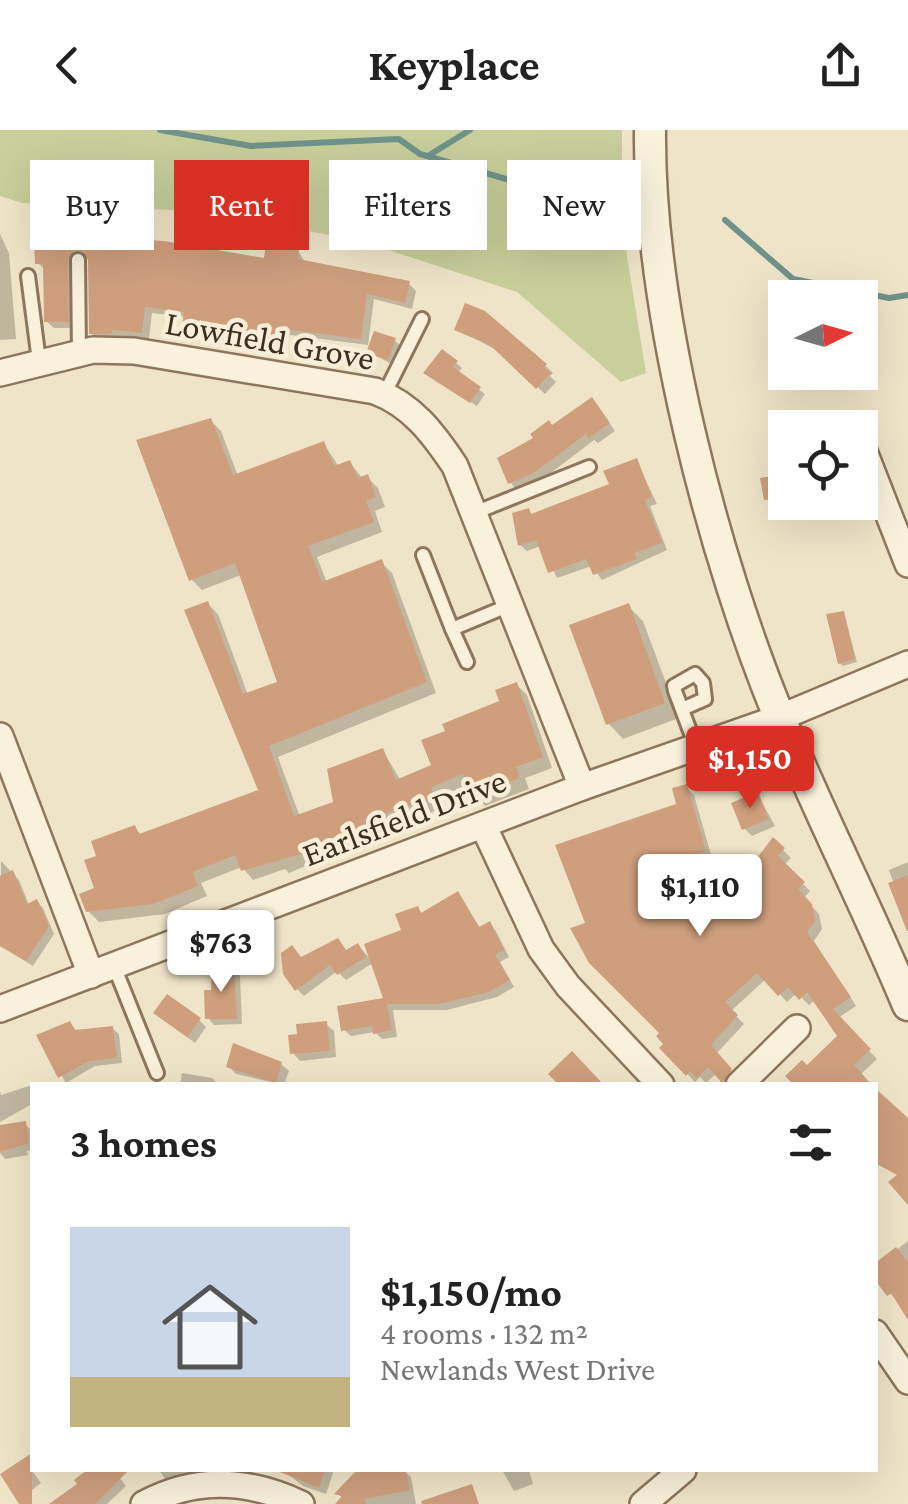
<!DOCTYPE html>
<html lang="en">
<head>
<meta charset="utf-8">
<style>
  :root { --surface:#fff; --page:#f6f6f6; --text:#222; --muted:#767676; --line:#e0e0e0; --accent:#d93025 }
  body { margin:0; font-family:"Crimson Pro",serif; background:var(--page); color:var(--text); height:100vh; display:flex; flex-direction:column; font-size:38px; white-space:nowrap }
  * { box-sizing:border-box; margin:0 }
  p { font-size:32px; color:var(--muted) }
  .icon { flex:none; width:55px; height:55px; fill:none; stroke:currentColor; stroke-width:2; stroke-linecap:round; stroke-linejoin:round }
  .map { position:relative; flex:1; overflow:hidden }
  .side { position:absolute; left:30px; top:952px; width:848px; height:390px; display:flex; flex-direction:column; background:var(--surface); border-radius:0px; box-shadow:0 10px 40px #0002 }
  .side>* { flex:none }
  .guide { position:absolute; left:30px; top:30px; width:850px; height:90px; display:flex; gap:20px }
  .needle { width:65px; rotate:85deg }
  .controls { position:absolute; left:768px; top:150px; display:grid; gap:20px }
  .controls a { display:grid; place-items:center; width:110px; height:110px; border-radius:0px; background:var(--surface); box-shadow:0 10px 40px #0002; font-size:50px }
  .price { position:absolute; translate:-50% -85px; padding:0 22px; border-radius:10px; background:#fff; color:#222; font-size:32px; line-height:65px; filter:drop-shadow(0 2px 5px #0008) }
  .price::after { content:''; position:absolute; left:50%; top:60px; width:30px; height:22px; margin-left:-15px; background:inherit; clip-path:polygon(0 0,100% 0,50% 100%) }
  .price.selected { background:var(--accent); color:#fff }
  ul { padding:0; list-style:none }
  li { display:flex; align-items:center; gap:30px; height:250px; padding:0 40px }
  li+li { border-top:2px solid var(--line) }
  li span { display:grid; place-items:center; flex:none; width:280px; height:200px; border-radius:0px; color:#555 }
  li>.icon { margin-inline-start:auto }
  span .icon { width:120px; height:120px; fill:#fffc; stroke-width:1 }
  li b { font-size:42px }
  h2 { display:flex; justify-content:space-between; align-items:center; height:120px; padding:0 40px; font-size:42px }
  .chip { padding:0 35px; border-radius:0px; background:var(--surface); box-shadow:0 10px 40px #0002; font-size:35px; line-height:90px }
  .chip.selected { background:var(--accent); color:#fff }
  header { display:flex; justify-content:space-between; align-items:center; height:130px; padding:0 40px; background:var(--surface); font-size:45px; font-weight:700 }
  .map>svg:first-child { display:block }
</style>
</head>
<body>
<header><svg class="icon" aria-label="back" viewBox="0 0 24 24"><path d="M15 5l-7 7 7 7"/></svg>Keyplace<svg class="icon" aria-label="share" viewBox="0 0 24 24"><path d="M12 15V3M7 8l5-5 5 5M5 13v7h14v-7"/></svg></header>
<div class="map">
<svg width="908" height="1374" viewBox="0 0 908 1374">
  <rect width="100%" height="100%" fill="#f0e4c8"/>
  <path fill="#c9cf9b" d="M0 0H622V95L646 243 621 252 517 162 358 110 193 81 22 73 0 66Z"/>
  <g fill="#0003">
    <path d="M64 94 72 108 266 131 298 120 305 133 409 154 416 161 412 179 374 169 368 215 283 204 282 214 244 212 192 203 185 196 186 187 152 183 149 209 118 206V211H99L91 203 88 126 75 137V198H54L46 191V141L38 133 45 113Z"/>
    <path d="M0 104 9 123 16 209 0 210Z"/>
    <path d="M457 199 520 211 553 243 550 246 556 252 545 264 500 222Z"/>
    <path d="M394 210 402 217 395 236 369 222Z"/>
    <path d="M443 222 462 238 457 244 485 264 477 276 432 248Z"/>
    <path d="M599 278 615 301 598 313 594 310 543 349 517 360 510 352 553 298Z"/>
    <path d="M210 290 221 301 238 346 324 314 339 337 350 333 363 349 367 347 378 358 385 377 375 381 382 402 317 427 327 453 381 432 392 443 436 563 278 627 300 687 336 674 383 621 401 651 434 637 517 555 527 565 552 638 525 648 529 659 485 676 470 656 440 668 444 678 381 699 383 703 289 743 285 739 253 750 242 737 201 753 207 766 165 784 99 792 88 781 97 760 99 727 135 698 142 706 261 661 208 474 218 484 248 565 280 553 241 445 202 460 191 449Z"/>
    <path d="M636 330 657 374 650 376 667 420 602 450 592 436 557 448 541 416 527 421 520 415 528 380 533 386 612 356Z"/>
    <path d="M785 346V372H797L773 376 766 369Z"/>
    <path d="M628 476 643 491 679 588 623 609 608 593Z"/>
    <path d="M844 483 857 532 843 536 840 533Z"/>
    <path d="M686 657 694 665 712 728 704 731 719 762 763 754 773 710 791 728 784 735 810 761 804 768 819 784 822 799 814 811 856 876 838 888 877 929 860 945 869 955H789L840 906 815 870 809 875 797 863 787 872 766 849 731 881 744 894 716 924 738 948 727 955 717 943 706 953 700 947 695 952 663 918 667 914 663 903 588 794 679 675Z"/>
    <path d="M758 665 775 696 752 706 744 698Z"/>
    <path d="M1 731 19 750 29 775 37 772 43 778 54 804 33 836 0 816Z"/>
    <path d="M908 732V793L889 740Z"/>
    <path d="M457 764 481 799 489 795 496 801 509 827 500 832 514 857 497 867 447 880H393L397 907 382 909 375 902 351 906 344 900 386 870 373 833 346 850 337 841 304 866 297 859 302 829 347 822 358 816 372 830 405 801 417 778 423 785Z"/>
    <path d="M233 839 240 846 242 894 214 895 208 888Z"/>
    <path d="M164 890H199L206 897 195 913Z"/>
    <path d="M70 894 76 900 112 898 119 904 122 933 95 936 66 953 40 907Z"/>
    <path d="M326 894 334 901 336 927 300 931 293 923Z"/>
    <path d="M281 934 289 941 284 955 236 944 229 937Z"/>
    <path d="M182 943 212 948 219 955H180Z"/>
    <path d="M32 955V974L0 992V961L1 965Z"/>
    <path d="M25 994 32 1001V1020L27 1021 28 1025 5 1029 0 1023V997Z"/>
    <path d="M908 1111V1153L891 1165 875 1146V1136Z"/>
    <path d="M30 1338 41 1353 20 1369Z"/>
    <path d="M89 1340H113L126 1356 107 1374H54L81 1354Z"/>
    <path d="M159 1340H222L223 1343 169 1355Z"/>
    <path d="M283 1340H334L326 1364 303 1356Z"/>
    <path d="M404 1340 411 1347 416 1374H339L343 1369 338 1363Z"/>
    <path d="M502 1340H529L533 1354 514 1361Z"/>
  </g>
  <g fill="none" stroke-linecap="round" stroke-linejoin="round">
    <g stroke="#6f938a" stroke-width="6">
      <path d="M160 0 251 16 399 9 420 24 513 51H539L591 62"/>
      <path d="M431 24 470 0"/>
      <path d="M725 90 793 149 889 168 908 165"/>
    </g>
  </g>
  <g fill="#cf9f7d">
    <path d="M65 91 66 105 164 111 264 128 266 114 299 118 298 129 410 151 405 173 367 164 361 209 276 198 275 208 234 205 182 197 184 182 145 177 142 203 112 200V204H89L88 130 82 121H74L68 129 69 192H44L43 134H35L34 111H42L41 92Z"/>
    <path d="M465 173 485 181 547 234 544 237 551 243 536 259 490 215 454 200Z"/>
    <path d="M374 201 396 208 388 230 366 223Z"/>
    <path d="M442 219 458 231 453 237 481 257 470 273 423 243Z"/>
    <path d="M592 267 610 293 589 308 586 304 535 342 508 354 497 328 533 308 530 304 549 290 552 295Z"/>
    <path d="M211 288 233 345 324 311 334 336 350 330 358 348 368 344 376 367 366 371 374 392 308 416 322 452 382 429 427 552 269 616 294 686 333 672 327 639 383 618 396 650 431 635 421 610 445 601 442 594 499 571 495 560 517 552 543 627 516 637 520 648 472 667 463 644 431 657 435 667 372 688 374 692 301 724 241 741 235 725 193 742 198 756 153 774 86 782 79 764 94 758 84 730 96 726 91 711 135 695 139 704 258 660 184 480 208 471 243 564 277 552 246 464 235 433 189 451 136 310Z"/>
    <path d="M637 328 652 367 645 370 662 413 634 423 637 429 593 445 586 429 548 443 536 410 518 416 512 383 529 378 531 384 609 354 603 341Z"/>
    <path d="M785 344V367L764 370 760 348Z"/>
    <path d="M629 473 665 573 606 595 569 495Z"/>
    <path d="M844 481 855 529 838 534 826 484Z"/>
    <path d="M687 654 706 721 698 723 716 760 758 752 747 741 773 707 785 718 778 726 805 752 798 759 812 774 815 791 807 802 851 867 833 879 871 919 854 935 872 955H794L785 946 802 930 807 935 837 906 807 862 799 870 788 857 778 866 757 843 725 872 738 885 711 915 732 939 722 953 708 937 697 948 690 941 686 946 659 918 663 914 656 906 659 903 589 833 570 798 585 793 555 715 676 674 672 658Z"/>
    <path d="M758 662 769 689 742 700 731 673Z"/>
    <path d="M13 740 27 774 37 769 49 796 26 831 0 816V746Z"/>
    <path d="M908 745V801H907L888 753Z"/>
    <path d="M458 761 479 797 490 791 504 820 495 825 510 850 489 862 439 874H387L392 900 373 904 372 896 341 901 337 876 383 868 364 814 401 800 395 784 418 776 421 783Z"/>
    <path d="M338 808 346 820 358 813 366 827 337 845 330 835 295 861 283 844 281 823 292 815 301 827Z"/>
    <path d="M212 837H234L237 889H205L204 860H211Z"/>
    <path d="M167 864 201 888 187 907 153 883Z"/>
    <path d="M70 891 75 900 113 896 117 928 89 931 58 948 36 905Z"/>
    <path d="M327 891 330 921 290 924 288 905 297 904 296 894Z"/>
    <path d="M233 913 282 932 276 953 226 937Z"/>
    <path d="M572 921 604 955H559L548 944Z"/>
    <path d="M875 958 908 988V1075L888 1052 897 1045 875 1033Z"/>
    <path d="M26 991 29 1013 0 1022V995Z"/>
    <path d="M896 1117 908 1132V1190L891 1163 887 1166 875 1150V1133Z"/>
    <path d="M32 1323V1374H19L0 1344Z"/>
    <path d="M87 1340H129L95 1374H49L77 1354 74 1350Z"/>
    <path d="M275 1340H325L319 1358Z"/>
    <path d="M405 1340 410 1360 364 1369 367 1374H335L342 1366 334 1364 355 1342Z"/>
    <path d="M472 1354 479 1374H422L421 1371Z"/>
  </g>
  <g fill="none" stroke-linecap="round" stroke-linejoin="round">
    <g stroke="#8d765c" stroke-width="18">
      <g id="service">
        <path d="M78 130 79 223"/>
        <path d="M28 146 39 231"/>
        <path d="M384 265 422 189"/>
        <path d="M474 383 589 337"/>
        <path d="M423 425 452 499 510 475"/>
        <path d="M452 499 467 532"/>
        <path d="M682 579 705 569 703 553 695 544 674 556 675 561 696 617"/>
        <path d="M114 836 157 943"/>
      </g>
    </g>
    <g stroke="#8d765c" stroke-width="30">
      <g id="minor">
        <path d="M0 243 93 220 134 221 375 261C412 275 433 303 455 336L582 657"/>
        <path d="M860 311 908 434"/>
        <path d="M0 606 91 845"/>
        <path d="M483 695 541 819 568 856 661 955"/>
        <path d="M0 879 582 657 779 588 908 534"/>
        <path d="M739 955 797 898"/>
        <path d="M875 1203 908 1251"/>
        <path d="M144 1374C196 1346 248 1349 301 1374"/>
        <path d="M643 1374 683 1340"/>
      </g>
    </g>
    <g stroke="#8d765c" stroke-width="35">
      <path id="tertiary" d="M650 0C648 176 713 429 781 591 821 687 868 779 908 875"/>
    </g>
    <use href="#service" stroke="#faf1dc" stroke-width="12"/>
    <use href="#minor" stroke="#faf1dc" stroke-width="25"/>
    <use href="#tertiary" stroke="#faf1dc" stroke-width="30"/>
  </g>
  <g text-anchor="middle" stroke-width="9" stroke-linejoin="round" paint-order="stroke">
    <g font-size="35" fill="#3d2e20" stroke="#f7eed8">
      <text transform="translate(270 210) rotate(10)" y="12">Lowfield Grove</text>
      <text transform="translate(404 687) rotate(-21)" y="12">Earlsfield Drive</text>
    </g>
  </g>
</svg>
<div class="controls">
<a><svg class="needle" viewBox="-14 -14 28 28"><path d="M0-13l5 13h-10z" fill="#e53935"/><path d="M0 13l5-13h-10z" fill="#767676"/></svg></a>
<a><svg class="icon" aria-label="locate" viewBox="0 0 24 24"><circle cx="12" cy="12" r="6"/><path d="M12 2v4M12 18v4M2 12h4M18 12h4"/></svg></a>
</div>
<b class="price selected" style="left:750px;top:681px">$1,150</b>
<b class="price" style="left:700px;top:809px">$1,110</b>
<b class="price" style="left:221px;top:865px">$763</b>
<div class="guide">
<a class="chip">Buy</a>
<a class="chip selected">Rent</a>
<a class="chip">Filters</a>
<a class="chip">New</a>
</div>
<section class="side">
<h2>3 homes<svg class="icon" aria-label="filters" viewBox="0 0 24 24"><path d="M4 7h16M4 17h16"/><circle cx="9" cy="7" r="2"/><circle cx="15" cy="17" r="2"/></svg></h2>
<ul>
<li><span style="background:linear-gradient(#c9d6e8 75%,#c2b280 0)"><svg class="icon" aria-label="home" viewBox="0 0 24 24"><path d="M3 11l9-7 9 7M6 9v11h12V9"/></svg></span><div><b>$1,150/mo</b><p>4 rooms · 132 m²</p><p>Newlands West Drive</p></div></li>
</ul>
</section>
</div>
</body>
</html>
